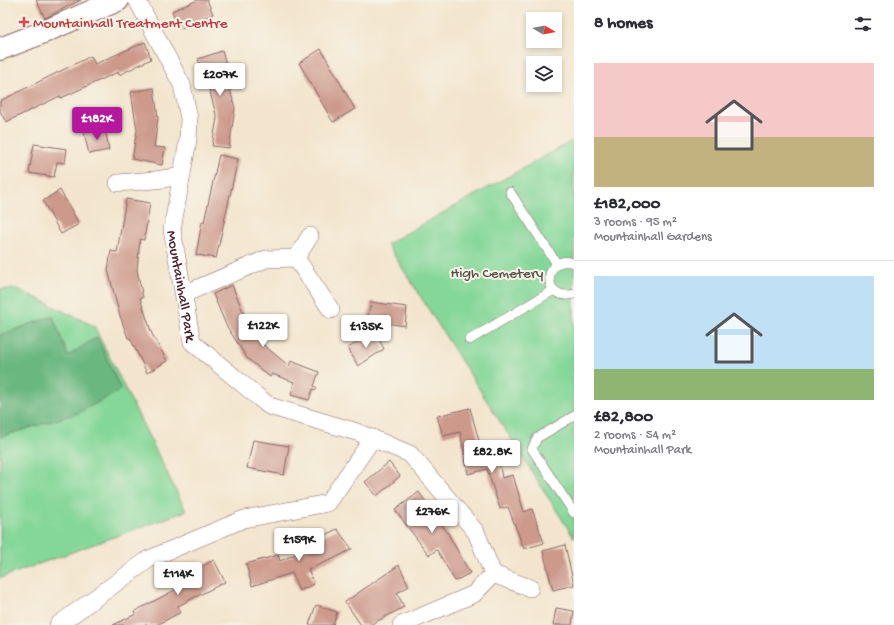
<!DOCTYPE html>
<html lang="en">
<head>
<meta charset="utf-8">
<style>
  :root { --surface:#fff; --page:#f2f2f3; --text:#2b2b33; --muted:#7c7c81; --line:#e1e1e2; --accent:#b5179e }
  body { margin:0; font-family:"Gochi Hand",sans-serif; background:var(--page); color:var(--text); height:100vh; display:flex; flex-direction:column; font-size:15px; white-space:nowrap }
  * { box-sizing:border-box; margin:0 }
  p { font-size:13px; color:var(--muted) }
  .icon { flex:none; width:22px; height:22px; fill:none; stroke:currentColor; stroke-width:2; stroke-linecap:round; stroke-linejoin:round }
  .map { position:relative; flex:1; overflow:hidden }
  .drawer { display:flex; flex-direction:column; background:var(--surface); width:320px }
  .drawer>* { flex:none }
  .needle { width:26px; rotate:100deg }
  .fabs { position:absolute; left:526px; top:12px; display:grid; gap:8px }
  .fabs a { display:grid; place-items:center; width:36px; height:36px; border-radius:0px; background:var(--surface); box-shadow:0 2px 6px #0003; font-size:20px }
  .price { position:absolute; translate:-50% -34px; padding:0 9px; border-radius:4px; background:#fff; color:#222; font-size:13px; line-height:26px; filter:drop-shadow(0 1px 2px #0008) }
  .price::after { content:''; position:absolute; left:50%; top:24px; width:12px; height:9px; margin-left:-6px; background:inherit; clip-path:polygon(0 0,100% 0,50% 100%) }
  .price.selected { background:var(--accent); color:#fff }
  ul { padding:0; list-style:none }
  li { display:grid; align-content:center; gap:8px; height:212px; padding:0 20px }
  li+li { border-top:1px solid var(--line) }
  li span { display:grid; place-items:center; height:124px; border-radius:0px; color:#555 }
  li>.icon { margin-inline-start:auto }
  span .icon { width:72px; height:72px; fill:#fffc; stroke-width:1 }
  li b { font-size:17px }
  h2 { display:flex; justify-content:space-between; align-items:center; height:48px; padding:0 20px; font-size:17px }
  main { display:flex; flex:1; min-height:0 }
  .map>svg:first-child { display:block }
</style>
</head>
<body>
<main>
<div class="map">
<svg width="574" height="625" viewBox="0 0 574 625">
  <rect width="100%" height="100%" fill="#f7f3e8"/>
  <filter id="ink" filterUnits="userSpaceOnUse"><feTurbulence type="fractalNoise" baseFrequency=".025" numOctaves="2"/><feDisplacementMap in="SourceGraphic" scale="8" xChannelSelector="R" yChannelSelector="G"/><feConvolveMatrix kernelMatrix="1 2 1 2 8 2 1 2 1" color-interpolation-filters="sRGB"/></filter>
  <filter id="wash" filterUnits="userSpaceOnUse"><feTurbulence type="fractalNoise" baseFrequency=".012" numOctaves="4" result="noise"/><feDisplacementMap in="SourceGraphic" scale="16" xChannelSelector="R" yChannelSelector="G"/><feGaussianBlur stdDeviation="0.9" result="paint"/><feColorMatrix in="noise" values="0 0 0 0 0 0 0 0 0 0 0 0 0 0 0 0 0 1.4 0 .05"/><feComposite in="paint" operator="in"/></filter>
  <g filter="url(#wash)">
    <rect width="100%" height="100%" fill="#f3e5cd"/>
    <g fill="#84d798" stroke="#677b62">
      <path d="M574 140V538L387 244Z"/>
      <path d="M0 289H18L94 326 186 511 0 578Z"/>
    </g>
    <path fill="#6bb880" stroke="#5a6c56" d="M53 316 68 356 97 337 121 390 78 413 0 437V335Z"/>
    <g id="blocks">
      <g fill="#cc998b">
        <path d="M36 0H81L45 18Z"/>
        <path d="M198 0H207L213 14 179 29 172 11Z"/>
        <path d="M145 42 151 59 119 75 118 72 61 98 60 96 6 122 0 111V101L91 56 95 64Z"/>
        <path d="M321 49 355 109 333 122 299 63Z"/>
        <path d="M222 51 227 67H224L235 108 229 148 212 146 217 118 205 74H203L198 59Z"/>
        <path d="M154 88 158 118 154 147 165 148 162 165 132 159 137 130 131 92Z"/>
        <path d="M105 128 109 150 89 154 84 133Z"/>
        <path d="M34 144 67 149 65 163 57 162 54 177 29 173Z"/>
        <path d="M219 155 238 159 216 258 196 255 202 221 204 222Z"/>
        <path d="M60 190 79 224 61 234 43 201Z"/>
        <path d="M126 199 150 203 144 240 140 239 137 270 143 298H140L152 334 167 361 147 373 130 338H128L119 313 108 270 111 251 117 252Z"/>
        <path d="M232 285 244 314 241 315 255 338 289 366 291 361 319 372 314 386 317 388 316 390 313 389 309 400 291 395 294 382 272 374 270 377 247 358 226 325 213 294Z"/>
        <path d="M371 302 407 307 405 326 367 320Z"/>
        <path d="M375 332 384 349 358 366 348 348Z"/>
        <path d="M470 408 481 448 496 444 502 478 513 475 524 512 532 509 544 543 524 549 508 507 500 509 487 469 468 474 460 432 443 436 437 416Z"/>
        <path d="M253 440 289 446 284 475 247 468Z"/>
        <path d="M389 462 400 476 377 496 365 482Z"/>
        <path d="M419 492 447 532 470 573 455 581 437 550 429 555 395 510Z"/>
        <path d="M337 529 352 549 333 559 308 569 314 584 299 591 292 573 252 586 246 564 278 555 280 561 323 542 321 537Z"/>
        <path d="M565 545 574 585 553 590 543 551Z"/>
        <path d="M214 560 225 582 178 606 181 612 157 625H113L136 614 135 611 179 588 175 580Z"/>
        <path d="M399 565 409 586 397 593 404 607 370 625H361L345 602Z"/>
        <path d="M316 605 337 612 333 625H309Z"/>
        <path d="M556 608 574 611 572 625H553Z"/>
      </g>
    </g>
  </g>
  <g filter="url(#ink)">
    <use href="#blocks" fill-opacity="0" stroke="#856464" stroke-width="1"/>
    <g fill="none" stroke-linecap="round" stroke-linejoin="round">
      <g stroke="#856464" stroke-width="10">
        <g id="lane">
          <path d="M510 192 557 264"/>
          <path d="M574 263C542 253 541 303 574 294"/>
          <path d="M469 340 554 290"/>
          <path d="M574 416 537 438 532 449 574 513"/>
        </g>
      </g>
      <g stroke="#856464" stroke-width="18">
        <g id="street">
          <path id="s1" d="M137 0 182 85 189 118 188 140 172 230 192 342 269 406 357 432 410 454 476 532 493 574 530 588"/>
          <path d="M118 183 155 180 182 176"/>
          <path d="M296 258 310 236"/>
          <path d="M184 294 266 259 296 258 331 310"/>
          <path d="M58 625 149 559 244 519 328 503 373 438"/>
          <path d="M401 625 474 594 493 574"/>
        </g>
      </g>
      <g stroke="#856464" stroke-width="24">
        <path id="secondary" d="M0 49 39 34 118 0"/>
      </g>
      <use href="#lane" stroke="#fff" stroke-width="9"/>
      <use href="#street" stroke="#fff" stroke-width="17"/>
      <use href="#secondary" stroke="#fff" stroke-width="22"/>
    </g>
  </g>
  <path fill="#e0444e" stroke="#f7f3e8" stroke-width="1.5" d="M22 16h4v4h4v4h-4v4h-4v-4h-4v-4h4z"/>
  <g text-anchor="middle" stroke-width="4" stroke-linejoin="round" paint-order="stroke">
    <g font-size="15" fill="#be3a42" stroke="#f7f3e8" text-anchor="start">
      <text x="33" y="27">Mountainhall Treatment Centre</text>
    </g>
    <g font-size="15" fill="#5b564c" stroke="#f7f3e8">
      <text x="497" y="277">High Cemetery</text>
    </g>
    <g font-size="15" fill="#4a1f2b" stroke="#f7f3e8">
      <text dy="5" stroke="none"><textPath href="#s1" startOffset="300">Mountainhall Park</textPath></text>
    </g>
  </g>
</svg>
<div class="fabs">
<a><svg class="needle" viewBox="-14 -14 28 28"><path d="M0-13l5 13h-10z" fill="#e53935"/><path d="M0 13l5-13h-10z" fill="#7c7c81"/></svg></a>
<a><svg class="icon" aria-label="layers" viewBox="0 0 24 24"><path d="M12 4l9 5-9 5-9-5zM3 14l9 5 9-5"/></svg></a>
</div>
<b class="price" style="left:220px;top:97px">£207K</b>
<b class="price selected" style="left:97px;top:141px">£182K</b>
<b class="price" style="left:263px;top:348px">£122K</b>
<b class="price" style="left:366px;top:349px">£135K</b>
<b class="price" style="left:492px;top:474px">£82.8K</b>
<b class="price" style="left:432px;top:534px">£276K</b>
<b class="price" style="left:299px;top:562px">£159K</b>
<b class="price" style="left:178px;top:596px">£114K</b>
</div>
<section class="drawer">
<h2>8 homes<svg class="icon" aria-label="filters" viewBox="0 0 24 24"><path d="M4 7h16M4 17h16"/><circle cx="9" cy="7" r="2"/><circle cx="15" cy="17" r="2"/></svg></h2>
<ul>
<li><span style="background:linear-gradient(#f6c9c9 60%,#c2b280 0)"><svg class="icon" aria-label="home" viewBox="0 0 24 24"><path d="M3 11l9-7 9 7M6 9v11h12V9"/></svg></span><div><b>£182,000</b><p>3 rooms · 95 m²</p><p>Mountainhall Gardens</p></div></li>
<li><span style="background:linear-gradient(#bfe0f5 75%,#8fb573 0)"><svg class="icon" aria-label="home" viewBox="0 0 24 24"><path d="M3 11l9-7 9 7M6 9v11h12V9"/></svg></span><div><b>£82,800</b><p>2 rooms · 54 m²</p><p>Mountainhall Park</p></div></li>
</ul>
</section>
</main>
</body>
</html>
